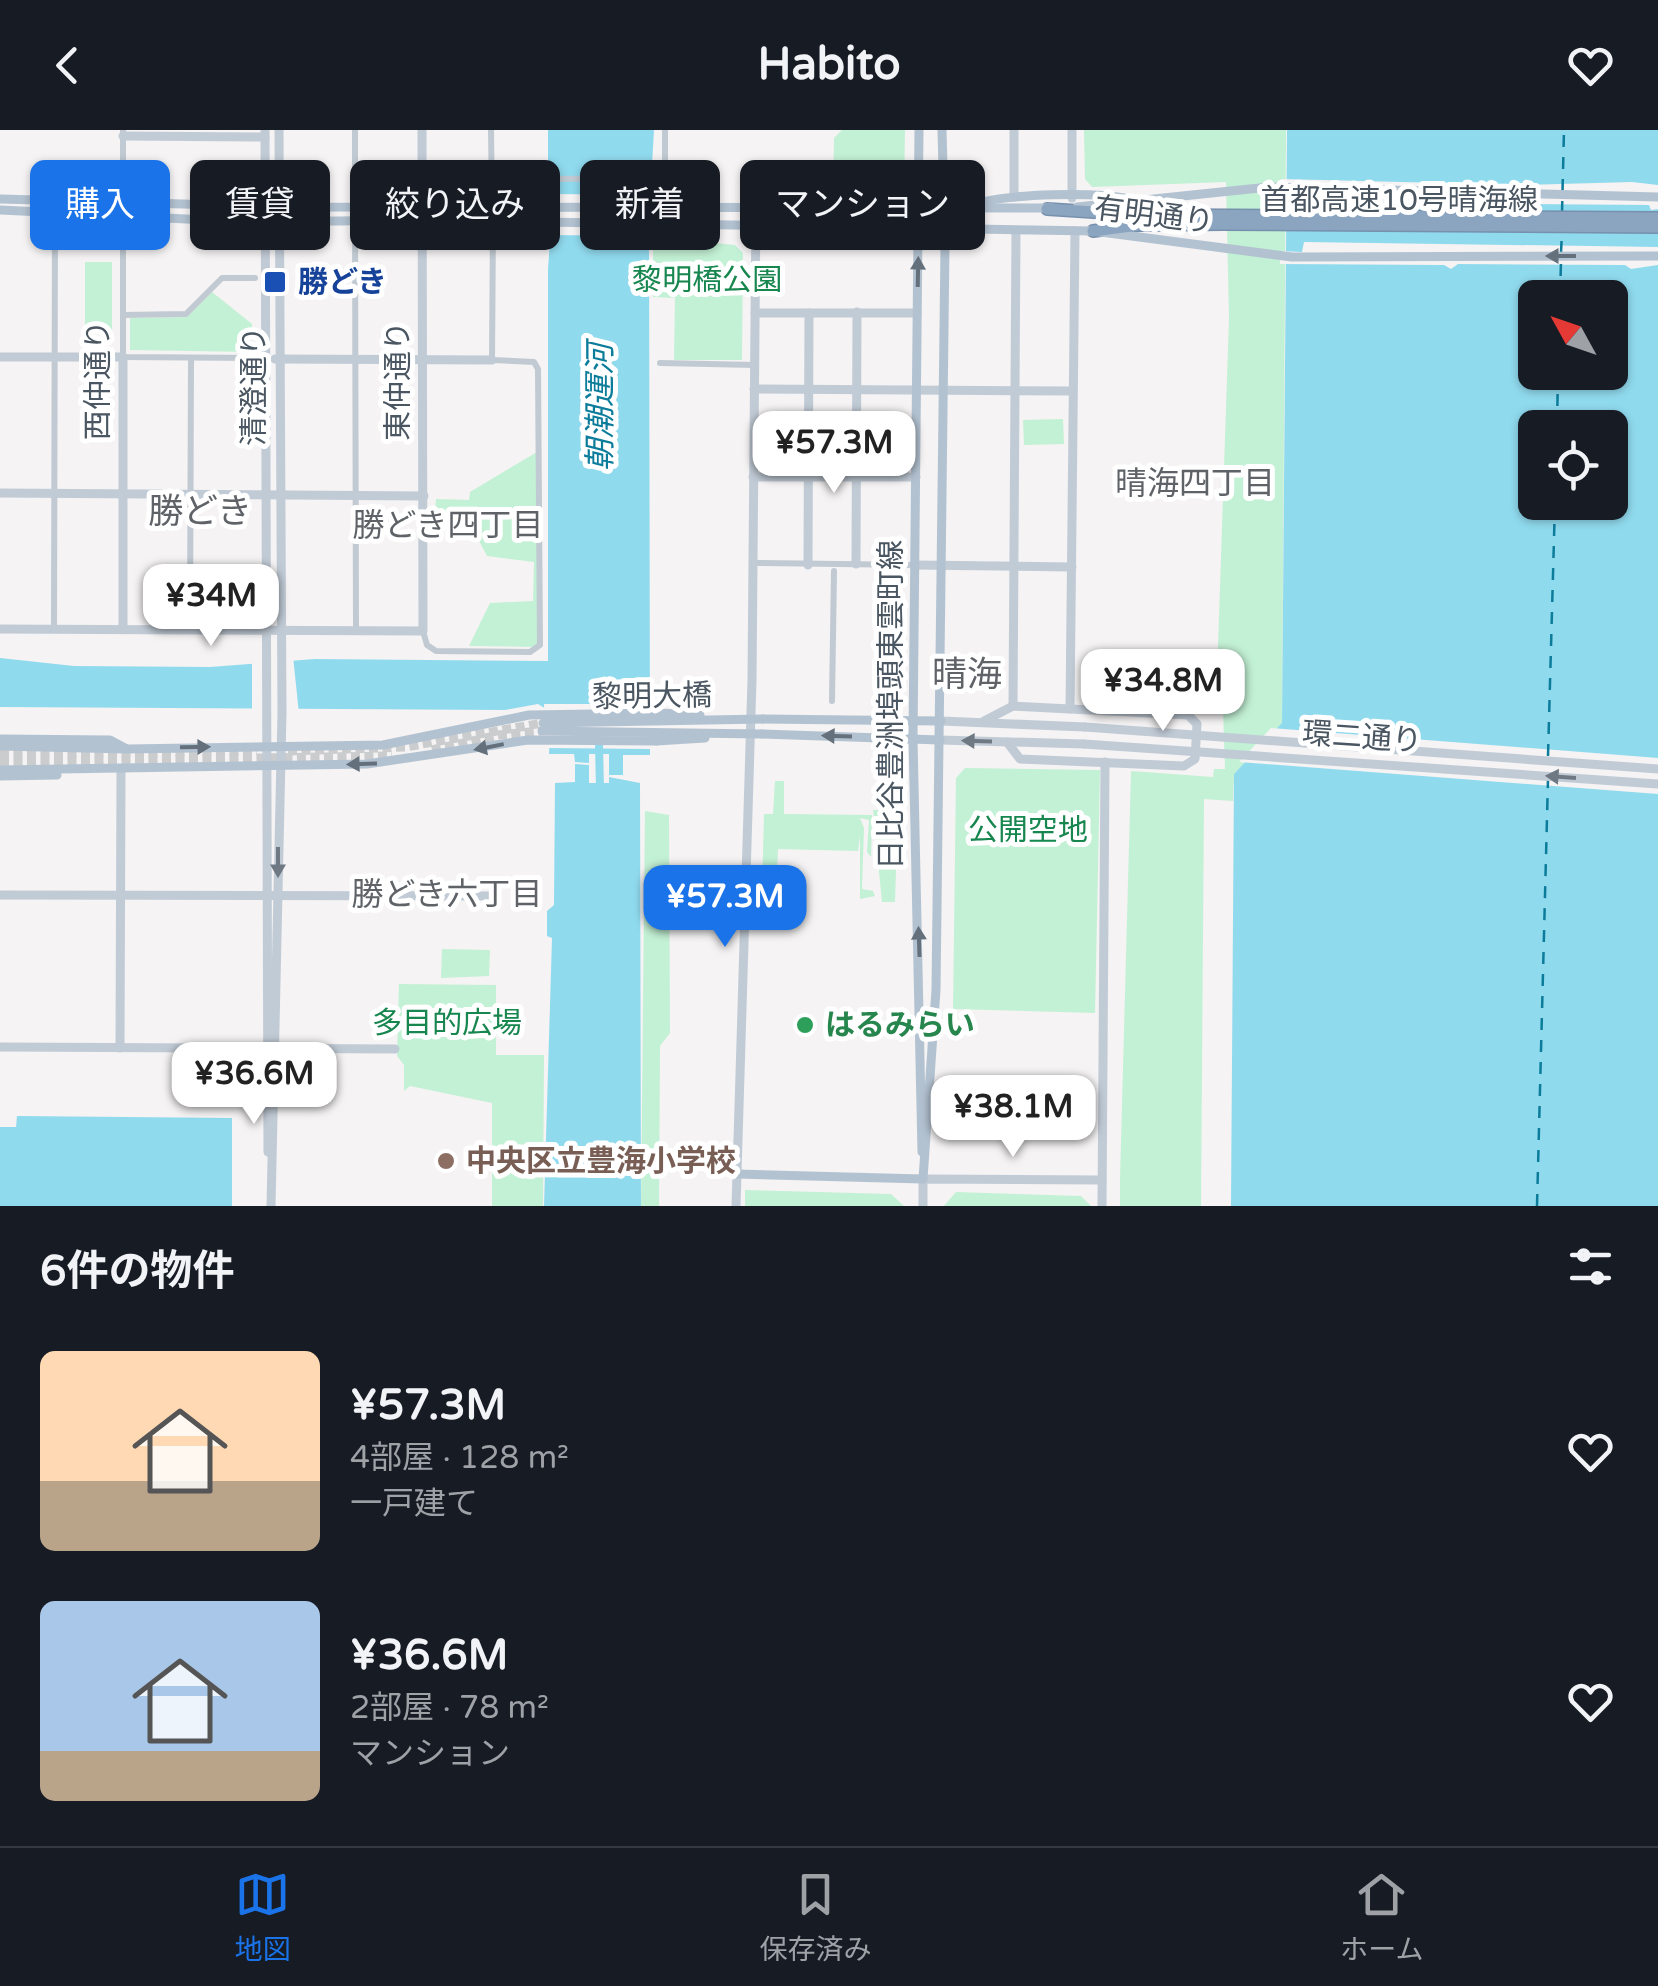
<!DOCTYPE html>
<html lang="ja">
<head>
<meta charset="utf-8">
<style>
  :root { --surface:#171b24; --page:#242831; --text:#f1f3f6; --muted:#9ea1a6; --line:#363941; --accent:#1a73e8 }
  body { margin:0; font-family:"Varela Round","Noto Sans JP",sans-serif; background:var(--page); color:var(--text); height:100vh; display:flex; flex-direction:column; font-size:38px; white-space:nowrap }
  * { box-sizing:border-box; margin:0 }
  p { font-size:32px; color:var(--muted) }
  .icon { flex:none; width:55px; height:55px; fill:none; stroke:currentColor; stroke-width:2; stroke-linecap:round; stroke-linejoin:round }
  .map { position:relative; height:1076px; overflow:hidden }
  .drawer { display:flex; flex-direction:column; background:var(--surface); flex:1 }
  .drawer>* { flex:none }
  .top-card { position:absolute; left:30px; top:30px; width:1000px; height:90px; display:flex; gap:20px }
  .needle { width:65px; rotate:310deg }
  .controls { position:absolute; left:1518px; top:150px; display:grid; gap:20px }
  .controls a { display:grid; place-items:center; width:110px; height:110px; border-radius:15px; background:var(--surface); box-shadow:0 2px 8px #0004; font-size:50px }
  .price { position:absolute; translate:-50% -85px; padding:0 22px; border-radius:20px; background:#fff; color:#222; font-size:32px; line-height:65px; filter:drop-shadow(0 2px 5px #0008) }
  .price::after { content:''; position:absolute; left:50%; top:60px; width:30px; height:22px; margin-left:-15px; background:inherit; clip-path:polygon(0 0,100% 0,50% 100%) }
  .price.current { background:var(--accent); color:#fff }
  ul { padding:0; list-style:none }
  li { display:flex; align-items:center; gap:30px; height:250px; padding:0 40px }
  li span { display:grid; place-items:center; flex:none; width:280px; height:200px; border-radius:15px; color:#555 }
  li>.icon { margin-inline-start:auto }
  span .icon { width:120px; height:120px; fill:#fffc; stroke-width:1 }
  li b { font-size:42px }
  h2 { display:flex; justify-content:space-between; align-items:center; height:120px; padding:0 40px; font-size:42px }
  .tag { padding:0 35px; border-radius:15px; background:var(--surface); box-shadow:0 2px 8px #0004; font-size:35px; line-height:90px }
  .tag.current { background:var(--accent); color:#fff }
  header { display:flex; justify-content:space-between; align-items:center; height:130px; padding:0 40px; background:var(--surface); font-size:45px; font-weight:800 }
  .tab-bar { display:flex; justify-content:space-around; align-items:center; height:140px; border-top:2px solid var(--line); background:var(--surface); font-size:28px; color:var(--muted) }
  .tab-bar a { display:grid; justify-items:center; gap:5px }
  .tab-bar .current { color:var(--accent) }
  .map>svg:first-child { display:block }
</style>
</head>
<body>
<header><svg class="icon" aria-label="back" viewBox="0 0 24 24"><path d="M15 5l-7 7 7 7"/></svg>Habito<svg class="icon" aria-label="heart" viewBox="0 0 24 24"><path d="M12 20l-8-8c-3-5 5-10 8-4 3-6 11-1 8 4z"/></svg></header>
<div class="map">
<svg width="1658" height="1076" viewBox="0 0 1658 1076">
  <rect width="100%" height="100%" fill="#f5f3f3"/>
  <g fill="#c3f1d5">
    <path d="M842 0H905L904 57 898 61 833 60 834 8Z"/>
    <path d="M1084 0H1286L1282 594 1234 644 1233 671 1204 669 1201 1076H1120V1049L1131 641 1213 647 1214 639H1225L1223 579 1216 577 1229 188 1226 52 1092 57 1085 49Z"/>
    <path d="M653 107 735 115 743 123 742 230H674L675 168 653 167Z"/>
    <rect x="85" y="132" width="27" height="68"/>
    <path d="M212 162 252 194 251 222 130 220V188L187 187Z"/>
    <path d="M1063 289 1064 314 1024 315 1023 290Z"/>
    <path d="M537 322V517L469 516 490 473 533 471 534 432 487 426 469 392 433 406 436 369 469 370 470 362Z"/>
    <path d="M965 638 1100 640 1095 883 953 879 956 648Z"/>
    <path d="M775 651H784V684L872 685 871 727 867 722 869 690 860 688 864 698 862 759 873 761 875 766 860 769V706L858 721 778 719 774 799 761 800 764 684H773Z"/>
    <path d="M873 680H898L895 772H882Z"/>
    <path d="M645 681 669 685 670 903 660 916 659 1076H641Z"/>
    <path d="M442 819 490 820 489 846 441 848Z"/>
    <path d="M399 854 496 855V925H544L543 1076H492V973L410 956 404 961V935L397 926Z"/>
    <path d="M745 1060 891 1064 904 1076H745Z"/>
    <path d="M956 1062 1081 1066 1091 1076H944Z"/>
  </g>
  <g fill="#90daee" fill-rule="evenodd">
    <path d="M548 0H654L649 86 650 625H623V645H609V624H589V633L575 632 574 624H549L551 582 538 574 505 580 0 577V528L74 536 210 537 315 529 548 531V139L555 40 548 31Z"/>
    <path d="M1287 0H1658V1076H1231L1234 644 1282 593ZM1535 168H1610V242H1535ZM1535 298H1610V372H1535Z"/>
    <path d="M575 634 589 635V653H609V647L640 653 641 1076H544L552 808 547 806V781L554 775 555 653 575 652Z"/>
    <path d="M17 986 232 988V1076H0V997H16Z"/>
  </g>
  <g fill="#f5f3f3">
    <path d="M1281 49 1521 55 1632 52 1658 55V79L1651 80 1649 75 1305 72V62L1281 61Z"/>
    <path d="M550 64 659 65 654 70V106L549 105Z"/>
    <path d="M1304 112 1658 117V135L1631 139 1625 135 1458 134 1451 139 1444 135 1280 134V121L1302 122Z"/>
    <path d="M293 526 299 584H252V530Z"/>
    <path d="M544 574H652L651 619 545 618Z"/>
    <path d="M1271 598 1658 628V664L1239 632Z"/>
  </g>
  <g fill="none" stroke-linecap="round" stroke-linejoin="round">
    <path stroke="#90daee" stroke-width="8" d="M599 614 600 660"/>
    <g stroke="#0c7c9b" stroke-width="2.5" stroke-dasharray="12 10" stroke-linecap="butt">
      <path d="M1562 83 1564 0"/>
      <path d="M1561 123 1562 101"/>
      <path d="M1560 168 1561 131"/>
      <path d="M1557 298 1558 242"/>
      <path d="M1548 626 1555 372"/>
      <path d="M1537 1076 1548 649"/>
    </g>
    <g stroke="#caccce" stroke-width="9" stroke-dasharray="9 4.5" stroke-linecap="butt">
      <path d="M432 620 498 605 542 601"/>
      <path d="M288 621 405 617 543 593"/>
      <path d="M0 624 257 621"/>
      <path d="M0 632 392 626"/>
    </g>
    <g stroke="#7690ad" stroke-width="14">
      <g id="highway">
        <path d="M1047 79 1141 85 1658 88"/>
        <path d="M1093 101 1139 95 1223 94 1658 97"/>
      </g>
    </g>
    <g stroke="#c1cad2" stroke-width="6">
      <path d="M123 0V227L266 228"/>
      <path d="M355 0V77"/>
      <path d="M491 0 492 77"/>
      <path d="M553 65V49L665 48V0"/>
      <path d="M355 90 356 501"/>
      <path d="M123 185 186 184 222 148H255"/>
      <path d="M660 233 755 235"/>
      <path d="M754 433 915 435"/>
      <path d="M54 499 55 84"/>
      <path d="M190 500 191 228"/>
      <path d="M423 501 427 515 436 521 530 522 540 515 538 239 534 232 492 230 493 91"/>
      <path d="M832 571 834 441"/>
    </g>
    <g stroke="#c1cbd6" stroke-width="9">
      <path d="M265 0 268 1022"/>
      <path d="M1014 0V67"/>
      <path d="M123 6 265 7"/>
      <path d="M1072 68V0"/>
      <path d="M755 183H917"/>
      <path d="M0 227H123V499"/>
      <path d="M275 229 492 230"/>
      <path d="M754 259 1073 261"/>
      <path d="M753 347H916"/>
      <path d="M0 363 424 366"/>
      <path d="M856 434 857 182"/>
      <path d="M808 435 809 183"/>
      <path d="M915 435 1072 437"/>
      <path d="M0 499 423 501 422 0"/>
      <path d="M1013 576 1016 101"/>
      <path d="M1070 579 1075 101"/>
      <path d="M941 591 1085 597"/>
      <path d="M984 591 1013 576 1188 585 1197 594 1195 629 1184 636 1020 629 1007 612"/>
      <path d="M940 610 1084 614"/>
      <path d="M0 765 493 766"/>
      <path d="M0 917 395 919"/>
      <path d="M120 918 121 641"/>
      <path d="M271 1076 282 583 279 0"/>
      <path d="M736 1076 752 550 756 76"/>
      <path d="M923 1076V1049L1102 1050"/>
      <path d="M1102 1076 1105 632"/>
    </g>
    <g stroke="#b3c2d1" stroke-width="9">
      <path d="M919 0 913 609 922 1022"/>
      <path d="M0 69 296 77 1052 78"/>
      <path d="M970 77C987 63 1119 60 1137 72"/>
      <path d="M1077 77 1269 57 1658 67"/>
      <path d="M0 80 248 92 423 90 1093 101 1292 127 1658 126"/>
      <path d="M763 589 941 591"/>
      <path d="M762 604 940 610"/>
      <path d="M0 609 110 610 125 618"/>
      <path d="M0 616 127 619 383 615 529 585 659 583"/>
      <path d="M0 640 367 634 528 610 656 611"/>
      <path d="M0 646 57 645"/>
      <path d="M736 1044 923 1049"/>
      <path d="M923 1049 936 860 945 116 942 0"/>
    </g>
    <use href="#highway" stroke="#8ba5c1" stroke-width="11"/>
    <g stroke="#c1cbd6" stroke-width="9">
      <path d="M1085 597 1658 639"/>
      <path d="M1084 614 1658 654"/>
    </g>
    <g stroke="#b3c2d1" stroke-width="9">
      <path d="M659 583 700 585"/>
      <path d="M543 593 763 589"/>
      <path d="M542 601 762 604"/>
      <path d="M656 611 705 608"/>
    </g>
  </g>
  <defs><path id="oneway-solid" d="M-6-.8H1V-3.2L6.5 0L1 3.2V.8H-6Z" transform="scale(2.5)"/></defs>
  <g fill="#64717d">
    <use href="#oneway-solid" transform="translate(1561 126) rotate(180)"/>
    <use href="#oneway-solid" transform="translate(918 142) rotate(-89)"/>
    <use href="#oneway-solid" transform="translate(837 606) rotate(-178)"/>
    <use href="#oneway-solid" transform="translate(195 617) rotate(-1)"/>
    <use href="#oneway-solid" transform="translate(489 617) rotate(169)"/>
    <use href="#oneway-solid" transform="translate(362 634) rotate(178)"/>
    <use href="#oneway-solid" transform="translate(919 812) rotate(-92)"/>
  </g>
  <g fill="#6e7984">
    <use href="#oneway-solid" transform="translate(977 611) rotate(-178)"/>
    <use href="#oneway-solid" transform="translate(1561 647) rotate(-176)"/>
    <use href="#oneway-solid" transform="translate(278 732) rotate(90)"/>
  </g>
  <rect fill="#1a4fb4" stroke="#fff" stroke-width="4" x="263" y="140" width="24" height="24" rx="5"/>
  <circle fill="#2e9e5b" stroke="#fff" stroke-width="4" cx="805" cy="895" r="10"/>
  <circle fill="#8d6e63" stroke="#fff" stroke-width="4" cx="446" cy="1031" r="10"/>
  <g text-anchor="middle" stroke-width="10" stroke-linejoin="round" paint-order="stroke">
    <g font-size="30" fill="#4a5661" stroke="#fff">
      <text x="1399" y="80">首都高速10号晴海線</text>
      <text transform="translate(1154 85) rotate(7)" y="10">有明通り</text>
      <text transform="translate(98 250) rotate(-90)" y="10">西仲通り</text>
      <text transform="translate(398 251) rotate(-90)" y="10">東仲通り</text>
      <text transform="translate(254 256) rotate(-90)" y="10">清澄通り</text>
      <text transform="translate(652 566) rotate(-1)" y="10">黎明大橋</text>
      <text transform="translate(891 575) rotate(-90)" y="10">日比谷豊洲埠頭東雲町線</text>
      <text transform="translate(1362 607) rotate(4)" y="10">環二通り</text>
    </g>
    <g font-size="30" fill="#17864f" stroke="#fff">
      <text x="707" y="160">黎明橋公園</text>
      <text x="1028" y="710">公開空地</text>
      <text x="447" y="903">多目的広場</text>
    </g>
    <g font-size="30" font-weight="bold" fill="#164399" stroke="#fff" text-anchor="start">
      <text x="298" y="162">勝どき</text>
    </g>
    <g font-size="30" font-weight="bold" fill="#27864d" stroke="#fff" text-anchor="start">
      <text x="825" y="905">はるみらい</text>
    </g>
    <g font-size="30" font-weight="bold" fill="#785e54" stroke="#fff" text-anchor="start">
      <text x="466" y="1041">中央区立豊海小学校</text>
    </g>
    <g font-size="32" font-style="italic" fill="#0c7c9b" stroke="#fff">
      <text transform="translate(600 277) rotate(-90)" y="11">朝潮運河</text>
    </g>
    <g font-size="32" fill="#5f6368" stroke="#fff">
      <text x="1195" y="364">晴海四丁目</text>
      <text x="448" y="406">勝どき四丁目</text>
      <text x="447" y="775">勝どき六丁目</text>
    </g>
    <g font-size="35" fill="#5f6368" stroke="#fff">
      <text x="200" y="393">勝どき</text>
      <text x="967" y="556">晴海</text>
    </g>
  </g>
</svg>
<div class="controls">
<a><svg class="needle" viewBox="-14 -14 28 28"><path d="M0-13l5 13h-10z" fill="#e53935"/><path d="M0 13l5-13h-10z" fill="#9ea1a6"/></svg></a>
<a><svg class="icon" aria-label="locate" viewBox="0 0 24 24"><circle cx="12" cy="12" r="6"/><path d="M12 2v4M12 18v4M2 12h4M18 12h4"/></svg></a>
</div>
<b class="price" style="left:834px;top:366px">¥57.3M</b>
<b class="price" style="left:211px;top:519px">¥34M</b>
<b class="price" style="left:1163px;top:604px">¥34.8M</b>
<b class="price current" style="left:725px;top:820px">¥57.3M</b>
<b class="price" style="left:254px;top:997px">¥36.6M</b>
<b class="price" style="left:1013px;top:1030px">¥38.1M</b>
<div class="top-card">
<a class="tag current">購入</a>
<a class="tag">賃貸</a>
<a class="tag">絞り込み</a>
<a class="tag">新着</a>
<a class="tag">マンション</a>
</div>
</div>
<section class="drawer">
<h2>6件の物件<svg class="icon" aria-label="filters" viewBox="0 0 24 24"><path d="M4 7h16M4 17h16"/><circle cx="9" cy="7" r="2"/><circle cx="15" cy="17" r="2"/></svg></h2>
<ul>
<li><span style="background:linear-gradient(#ffd9b3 65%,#b9a48a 0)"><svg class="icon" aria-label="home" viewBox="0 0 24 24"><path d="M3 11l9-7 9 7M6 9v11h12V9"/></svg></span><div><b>¥57.3M</b><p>4部屋 · 128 m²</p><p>一戸建て</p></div><svg class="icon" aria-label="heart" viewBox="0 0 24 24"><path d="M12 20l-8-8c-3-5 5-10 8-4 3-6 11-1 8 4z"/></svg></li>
<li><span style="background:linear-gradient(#a9c7e8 75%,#b9a48a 0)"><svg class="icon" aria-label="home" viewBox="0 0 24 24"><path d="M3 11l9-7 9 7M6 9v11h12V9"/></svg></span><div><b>¥36.6M</b><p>2部屋 · 78 m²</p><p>マンション</p></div><svg class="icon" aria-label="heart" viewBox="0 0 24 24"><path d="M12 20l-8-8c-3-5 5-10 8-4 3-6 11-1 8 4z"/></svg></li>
</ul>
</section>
<nav class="tab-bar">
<a class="current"><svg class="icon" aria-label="map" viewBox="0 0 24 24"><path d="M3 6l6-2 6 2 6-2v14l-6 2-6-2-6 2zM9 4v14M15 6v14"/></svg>地図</a>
<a><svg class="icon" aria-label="saved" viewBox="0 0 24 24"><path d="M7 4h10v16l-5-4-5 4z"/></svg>保存済み</a>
<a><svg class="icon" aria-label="home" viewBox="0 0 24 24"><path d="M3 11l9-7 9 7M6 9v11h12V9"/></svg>ホーム</a>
</nav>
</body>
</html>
